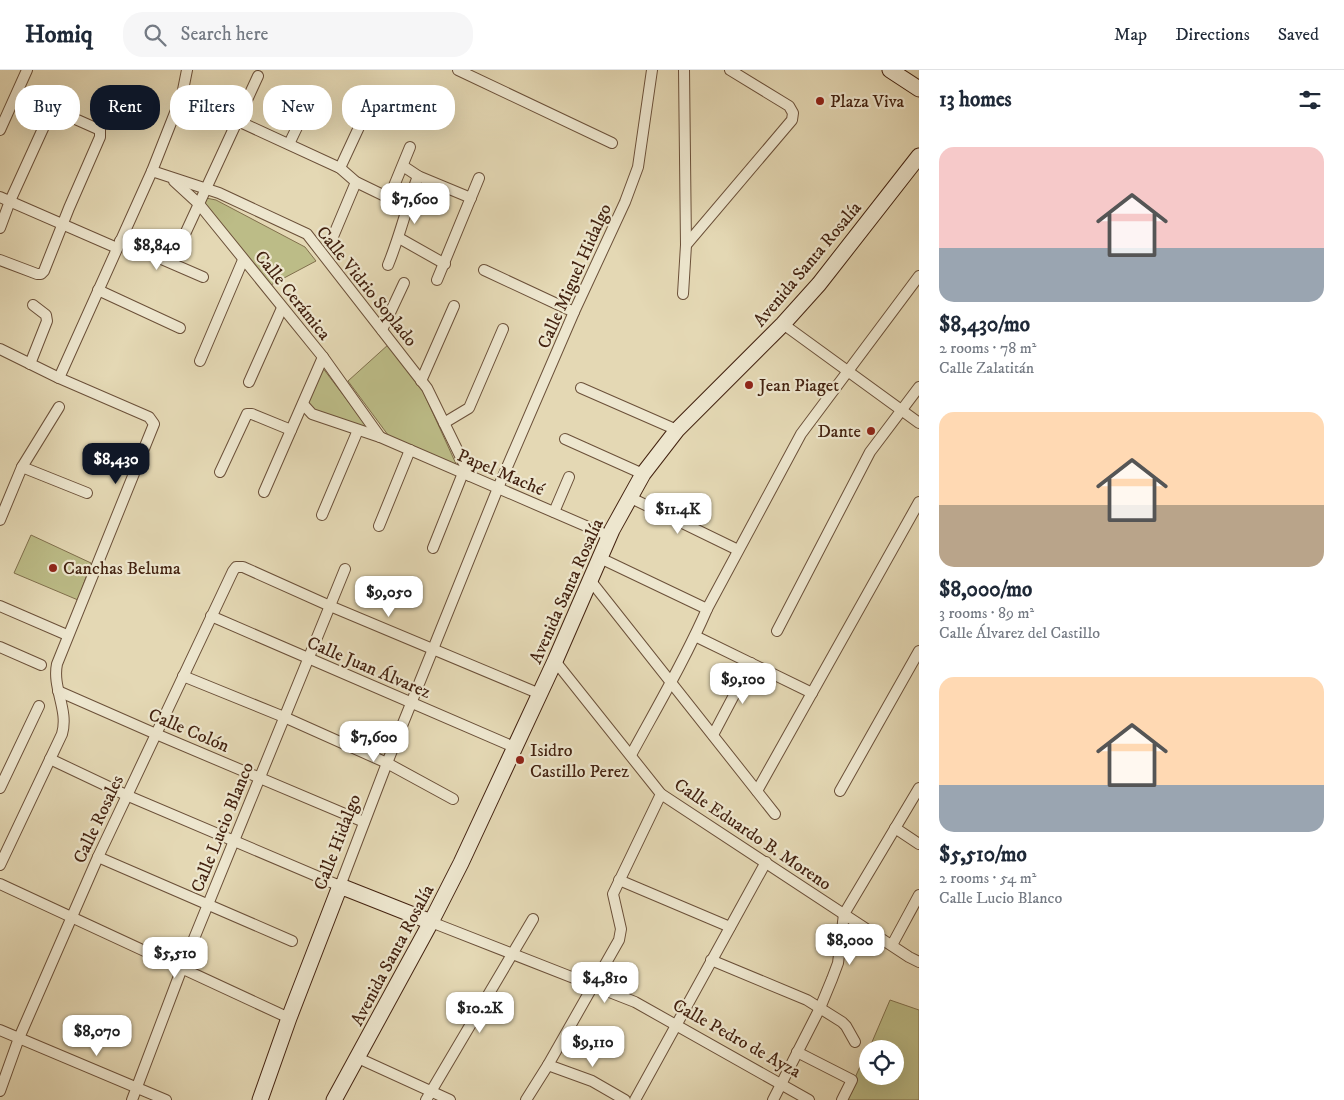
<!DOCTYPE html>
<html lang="en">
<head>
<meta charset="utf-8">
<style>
  :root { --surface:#fff; --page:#f6f6f7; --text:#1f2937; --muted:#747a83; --line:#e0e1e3; --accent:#111827 }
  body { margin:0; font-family:"IM FELL DW Pica",serif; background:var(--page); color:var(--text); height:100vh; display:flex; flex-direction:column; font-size:19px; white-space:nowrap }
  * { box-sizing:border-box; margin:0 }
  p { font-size:16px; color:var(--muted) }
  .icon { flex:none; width:28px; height:28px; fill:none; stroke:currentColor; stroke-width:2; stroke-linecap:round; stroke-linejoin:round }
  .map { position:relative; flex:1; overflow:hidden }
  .sheet { display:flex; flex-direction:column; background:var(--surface); width:425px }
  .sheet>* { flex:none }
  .hud { position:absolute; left:15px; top:15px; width:475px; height:45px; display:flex; gap:10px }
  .fabs { position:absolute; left:859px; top:970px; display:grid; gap:10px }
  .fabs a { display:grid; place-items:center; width:45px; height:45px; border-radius:50%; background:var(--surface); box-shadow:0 5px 20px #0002; font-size:25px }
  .price { position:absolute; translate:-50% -42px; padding:0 11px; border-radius:10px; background:#fff; color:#222; font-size:16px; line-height:32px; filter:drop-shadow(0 1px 2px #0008) }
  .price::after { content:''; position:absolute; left:50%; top:30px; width:15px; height:11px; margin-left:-8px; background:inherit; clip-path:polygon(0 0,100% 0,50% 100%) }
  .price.on { background:var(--accent); color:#fff }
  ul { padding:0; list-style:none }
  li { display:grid; align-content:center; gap:10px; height:265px; padding:0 20px }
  li span { display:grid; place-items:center; height:155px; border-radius:15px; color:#555 }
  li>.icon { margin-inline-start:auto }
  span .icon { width:90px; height:90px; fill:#fffc; stroke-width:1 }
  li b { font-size:21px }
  h2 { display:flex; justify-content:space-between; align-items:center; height:60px; padding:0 20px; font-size:21px }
  .pill { padding:0 18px; border-radius:20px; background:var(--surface); box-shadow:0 5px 20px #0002; font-size:18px; line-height:45px }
  .pill.on { background:var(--accent); color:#fff }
  header { display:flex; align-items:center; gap:30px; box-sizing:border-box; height:70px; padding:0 25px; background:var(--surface); border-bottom:1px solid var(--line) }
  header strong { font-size:24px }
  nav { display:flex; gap:28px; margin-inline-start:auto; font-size:18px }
  .search { width:350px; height:45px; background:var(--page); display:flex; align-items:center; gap:12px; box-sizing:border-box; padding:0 18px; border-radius:20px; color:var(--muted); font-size:19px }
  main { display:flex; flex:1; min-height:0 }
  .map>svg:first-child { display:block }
</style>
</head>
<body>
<header>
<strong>Homiq</strong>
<div class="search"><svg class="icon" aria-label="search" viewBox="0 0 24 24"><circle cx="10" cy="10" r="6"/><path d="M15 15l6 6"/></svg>Search here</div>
<nav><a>Map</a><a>Directions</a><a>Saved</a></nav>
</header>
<main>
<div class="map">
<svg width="919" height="1030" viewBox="0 0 919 1030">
  <rect width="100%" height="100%" fill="#e4d8b4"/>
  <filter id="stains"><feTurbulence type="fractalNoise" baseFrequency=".004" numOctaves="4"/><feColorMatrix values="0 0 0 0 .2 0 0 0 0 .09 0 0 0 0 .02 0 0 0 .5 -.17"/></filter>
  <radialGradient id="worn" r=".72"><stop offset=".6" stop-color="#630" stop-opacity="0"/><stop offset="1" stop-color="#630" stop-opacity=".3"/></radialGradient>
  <g fill="#bcbc87" stroke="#806f4c">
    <path d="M206 128 216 130 305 177 316 191 269 216 203 137Z"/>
    <path d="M389 274 421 317 457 396 391 369 348 311Z"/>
    <path d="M322 297 372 363 312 343 305 333Z"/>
    <path d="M31 465 91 493 78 530 14 503Z"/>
    <path d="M890 930 919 940V1030H845L867 981 868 1006H895V979H869Z"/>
  </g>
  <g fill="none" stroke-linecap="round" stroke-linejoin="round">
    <g stroke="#6b5039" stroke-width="12">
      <g id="street">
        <path d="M458 0 612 73"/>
        <path d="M238 51 340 98 356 112 389 128 407 135"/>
        <path d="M0 60 27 0"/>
        <path d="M289 74 310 30"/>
        <path d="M403 96 418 106 471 128"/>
        <path d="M340 98 360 55"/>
        <path d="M152 101 219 123 307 164 427 318 470 406"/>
        <path d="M174 111 199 134 323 287 380 367"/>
        <path d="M0 127 117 178"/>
        <path d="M389 128 410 77"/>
        <path d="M0 158 10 131 51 41 55 40 100 60V67L69 138 44 201 41 204H37L0 190"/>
        <path d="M185 164 258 6"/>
        <path d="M399 168 445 194"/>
        <path d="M332 169 356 112"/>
        <path d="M120 171 203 207"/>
        <path d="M686 175 792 50 793 43 789 36 730 0"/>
        <path d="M388 195C400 166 407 135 418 106"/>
        <path d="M484 200 574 242"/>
        <path d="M437 210 479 108"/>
        <path d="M98 220 180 258"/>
        <path d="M683 224 686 175 684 0"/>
        <path d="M783 254 919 353"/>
        <path d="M382 260 404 213"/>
        <path d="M0 279 59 308 149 347 154 354 57 594C52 618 69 640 62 664L0 795"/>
        <path d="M200 291 243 190"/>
        <path d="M30 294 47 251 46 245 33 235"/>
        <path d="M59 308 152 101 182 25 187 0"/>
        <path d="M421 311 454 236"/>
        <path d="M249 312 282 238"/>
        <path d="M581 318 677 360"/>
        <path d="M303 334 312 344 380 367 609 466"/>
        <path d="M444 353 469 338 503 259"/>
        <path d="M565 369 643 404"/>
        <path d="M22 397 87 423"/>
        <path d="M220 402 247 344H252L291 360"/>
        <path d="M264 422 323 287"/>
        <path d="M629 427 738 480"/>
        <path d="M554 442 569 407"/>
        <path d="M322 445 358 360"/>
        <path d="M0 450 22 397 59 337"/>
        <path d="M379 456 410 380"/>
        <path d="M433 478 463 403"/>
        <path d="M600 488 707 539"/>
        <path d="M590 510 775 744"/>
        <path d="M0 536 67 565"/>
        <path d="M211 546 514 677"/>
        <path d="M777 561 870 382 919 317"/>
        <path d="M695 566 812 623"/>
        <path d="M0 577 41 595"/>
        <path d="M555 591 661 724 909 887 919 892"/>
        <path d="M183 606 284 647 387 693 453 729"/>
        <path d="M58 621 156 664 364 752"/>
        <path d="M713 665 751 593"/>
        <path d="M631 685C657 637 685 590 707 539L801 364 919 206"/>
        <path d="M50 689 126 725 340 816 387 693 498 418 574 242 625 132 638 97 652 0"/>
        <path d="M0 718 39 636"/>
        <path d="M757 721 919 432"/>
        <path d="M840 721 919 581"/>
        <path d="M895 758 919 774"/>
        <path d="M98 787 292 871"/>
        <path d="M619 810 730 857"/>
        <path d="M0 814 289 948"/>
        <path d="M431 852 635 932 809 1030"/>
        <path d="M892 875 919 825"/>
        <path d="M711 890 807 930 842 952 846 956 855 972"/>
        <path d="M0 960 166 1030"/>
        <path d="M797 982 852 1010 842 1030"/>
        <path d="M358 988 450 1030"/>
        <path d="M548 995 592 1011 625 1030"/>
        <path d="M0 1021 19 968 98 787 233 501 236 497H243L330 536 540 624"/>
        <path d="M132 1030 182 898 345 499"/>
        <path d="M426 1030 533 849"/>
        <path d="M526 1030 548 995 619 870 621 859 613 824 661 724"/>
        <path d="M635 1030 766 792"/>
        <path d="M773 1030 820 938 832 909 838 893 844 844 919 718"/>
      </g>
    </g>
    <g stroke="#432210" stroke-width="17">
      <g id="secondary">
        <path d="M890 0 919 19"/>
        <path d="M260 1030 289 948 340 816 431 852"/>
        <path d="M334 1030 431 852 461 793 555 591 612 460 643 404 677 360 783 254 819 214 919 86"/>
      </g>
    </g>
    <use href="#street" stroke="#ede6ce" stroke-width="10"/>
    <use href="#secondary" stroke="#ede6ce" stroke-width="15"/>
  </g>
  <g fill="#8f2418" stroke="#ede6ce" stroke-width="2">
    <circle cx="820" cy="31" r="5"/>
    <circle cx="749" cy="315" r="5"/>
    <circle cx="871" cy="361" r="5"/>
    <circle cx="53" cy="498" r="5"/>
    <circle cx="520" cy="690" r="5"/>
  </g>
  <g text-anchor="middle" stroke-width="4.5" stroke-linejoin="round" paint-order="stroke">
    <g font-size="18" fill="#432210" stroke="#ede6ce" text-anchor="start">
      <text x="830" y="37">Plaza Viva</text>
      <text x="759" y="321">Jean Piaget</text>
      <text x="861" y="367" text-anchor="end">Dante</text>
      <text x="63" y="504">Canchas Beluma</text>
      <text x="530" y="686">Isidro<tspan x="530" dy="21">Castillo Perez</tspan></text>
    </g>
    <g font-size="18" fill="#432210" stroke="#ede6ce">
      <text transform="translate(807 194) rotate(-50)" y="6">Avenida Santa Rosalía</text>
      <text transform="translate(574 206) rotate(-66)" y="6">Calle Miguel Hidalgo</text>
      <text transform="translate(367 216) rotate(51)" y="6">Calle Vidrio Soplado</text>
      <text transform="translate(293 225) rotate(51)" y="6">Calle Cerámica</text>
      <text transform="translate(501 402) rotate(23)" y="6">Papel Maché</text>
      <text transform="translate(566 521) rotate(-66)" y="6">Avenida Santa Rosalía</text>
      <text transform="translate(369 597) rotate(23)" y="6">Calle Juan Álvarez</text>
      <text transform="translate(189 660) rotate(23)" y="6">Calle Colón</text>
      <text transform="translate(98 749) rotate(-65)" y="6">Calle Rosales</text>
      <text transform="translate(222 757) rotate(-68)" y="6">Calle Lucio Blanco</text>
      <text transform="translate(753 764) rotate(34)" y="6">Calle Eduardo B. Moreno</text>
      <text transform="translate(337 772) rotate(-69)" y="6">Calle Hidalgo</text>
      <text transform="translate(392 885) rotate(-62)" y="6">Avenida Santa Rosalía</text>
      <text transform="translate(737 968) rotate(29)" y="6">Calle Pedro de Ayza</text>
    </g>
  </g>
  <rect width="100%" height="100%" filter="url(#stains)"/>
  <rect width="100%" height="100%" fill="url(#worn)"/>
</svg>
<div class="fabs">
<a><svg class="icon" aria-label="locate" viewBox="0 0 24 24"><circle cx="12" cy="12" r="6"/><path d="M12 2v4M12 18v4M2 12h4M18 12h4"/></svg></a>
</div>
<b class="price" style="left:415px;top:155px">$7,600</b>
<b class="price" style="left:157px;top:201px">$8,840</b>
<b class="price on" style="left:116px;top:415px">$8,430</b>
<b class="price" style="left:678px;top:465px">$11.4K</b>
<b class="price" style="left:389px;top:548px">$9,050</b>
<b class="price" style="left:743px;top:635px">$9,100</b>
<b class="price" style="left:374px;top:693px">$7,600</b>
<b class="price" style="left:850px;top:896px">$8,000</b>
<b class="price" style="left:175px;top:909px">$5,510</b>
<b class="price" style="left:605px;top:934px">$4,810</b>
<b class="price" style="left:480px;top:964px">$10.2K</b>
<b class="price" style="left:97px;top:987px">$8,070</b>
<b class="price" style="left:593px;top:998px">$9,110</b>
<div class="hud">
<a class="pill">Buy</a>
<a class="pill on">Rent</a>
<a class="pill">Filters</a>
<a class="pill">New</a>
<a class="pill">Apartment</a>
</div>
</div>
<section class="sheet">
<h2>13 homes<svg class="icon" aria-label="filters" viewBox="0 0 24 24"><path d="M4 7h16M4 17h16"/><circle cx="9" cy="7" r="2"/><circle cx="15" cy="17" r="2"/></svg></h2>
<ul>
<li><span style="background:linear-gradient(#f6c9c9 65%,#9aa5b1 0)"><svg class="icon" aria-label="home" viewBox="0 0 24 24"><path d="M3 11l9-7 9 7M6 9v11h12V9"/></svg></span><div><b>$8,430/mo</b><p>2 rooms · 78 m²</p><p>Calle Zalatitán</p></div></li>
<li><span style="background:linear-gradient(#ffd9b3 60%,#b9a48a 0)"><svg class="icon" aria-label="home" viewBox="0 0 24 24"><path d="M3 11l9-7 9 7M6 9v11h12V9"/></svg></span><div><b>$8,000/mo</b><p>3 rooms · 89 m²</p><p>Calle Álvarez del Castillo</p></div></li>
<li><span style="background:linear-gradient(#ffd9b3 70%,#9aa5b1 0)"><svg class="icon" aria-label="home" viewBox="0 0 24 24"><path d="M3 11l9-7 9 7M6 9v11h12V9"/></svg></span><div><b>$5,510/mo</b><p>2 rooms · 54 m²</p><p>Calle Lucio Blanco</p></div></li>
</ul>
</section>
</main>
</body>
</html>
